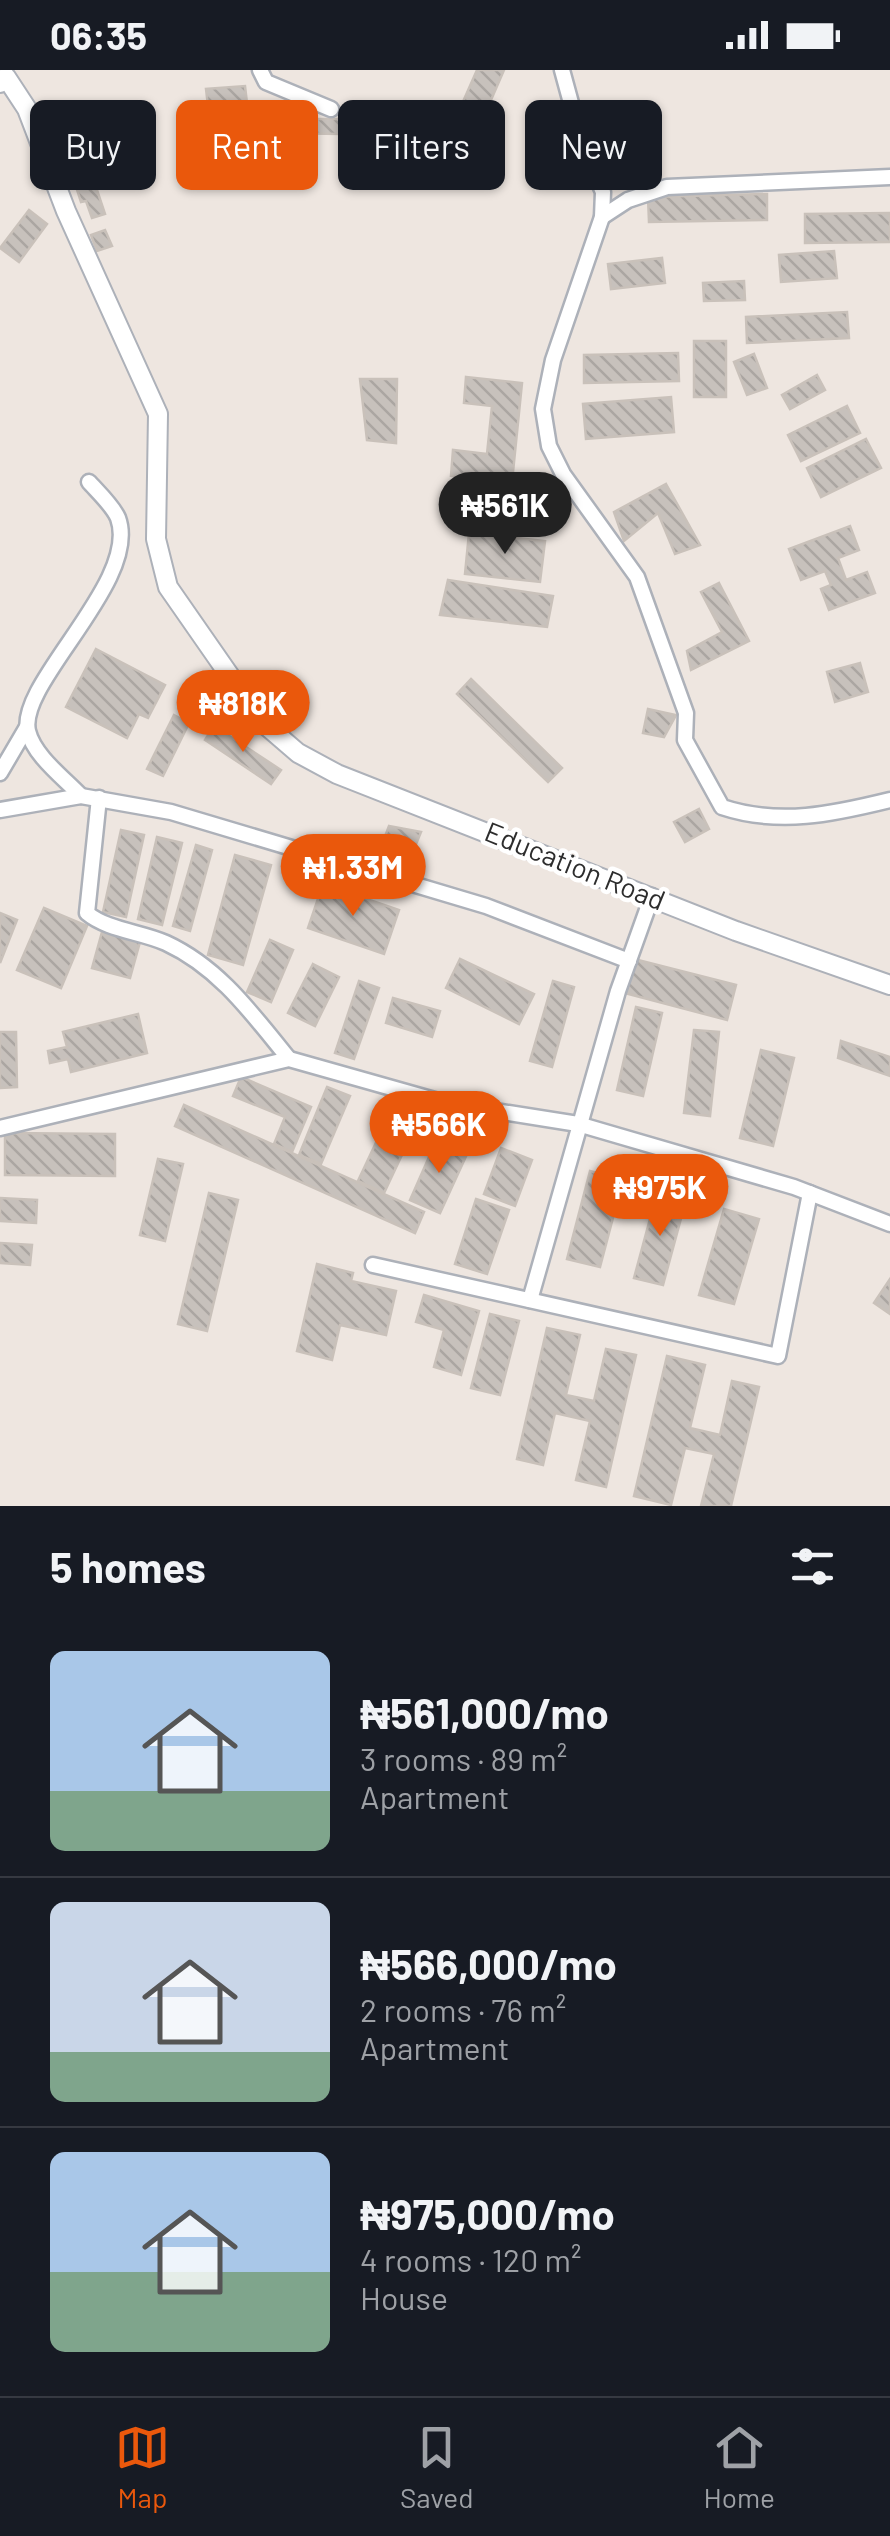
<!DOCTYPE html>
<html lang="en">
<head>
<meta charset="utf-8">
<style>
  :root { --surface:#171b24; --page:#20242c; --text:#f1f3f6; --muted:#9ea1a6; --line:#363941; --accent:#ea580c }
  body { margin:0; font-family:Barlow,sans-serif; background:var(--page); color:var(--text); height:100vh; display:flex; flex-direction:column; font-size:38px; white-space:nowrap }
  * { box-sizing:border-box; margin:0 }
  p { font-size:32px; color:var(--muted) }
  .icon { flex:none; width:55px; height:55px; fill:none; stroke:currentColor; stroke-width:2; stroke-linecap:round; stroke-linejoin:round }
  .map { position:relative; height:1436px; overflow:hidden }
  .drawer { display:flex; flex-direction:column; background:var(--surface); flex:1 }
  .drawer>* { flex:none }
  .hud { position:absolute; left:30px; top:30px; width:830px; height:90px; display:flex; gap:20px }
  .price { position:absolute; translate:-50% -85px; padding:0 22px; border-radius:35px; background:var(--accent); color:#fff; font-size:32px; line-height:65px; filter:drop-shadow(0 2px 5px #0008) }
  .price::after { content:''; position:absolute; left:50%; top:60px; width:30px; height:22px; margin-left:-15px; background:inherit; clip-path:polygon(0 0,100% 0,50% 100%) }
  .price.current { background:#222; color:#fff }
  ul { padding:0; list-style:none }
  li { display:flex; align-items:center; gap:30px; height:250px; padding:0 50px }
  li+li { border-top:2px solid var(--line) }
  li span { display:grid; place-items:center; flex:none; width:280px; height:200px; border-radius:15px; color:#555 }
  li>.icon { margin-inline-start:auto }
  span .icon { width:120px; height:120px; fill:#fffc; stroke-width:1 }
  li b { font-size:42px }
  h2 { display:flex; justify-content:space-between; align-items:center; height:120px; padding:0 50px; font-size:42px }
  .tag { padding:0 35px; border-radius:15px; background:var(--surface); box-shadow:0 2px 8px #0004; font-size:35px; line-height:90px }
  .tag.current { background:var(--accent); color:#fff }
  .status { display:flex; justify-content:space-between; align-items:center; height:70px; padding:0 50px; background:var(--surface); direction:ltr }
  .status svg { height:28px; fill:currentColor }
  .menu { display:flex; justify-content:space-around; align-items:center; height:140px; border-top:2px solid var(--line); background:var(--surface); font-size:28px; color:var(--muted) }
  .menu a { display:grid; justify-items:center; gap:5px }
  .menu .current { color:var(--accent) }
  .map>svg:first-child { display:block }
</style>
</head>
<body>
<div class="status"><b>06:35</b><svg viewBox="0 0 49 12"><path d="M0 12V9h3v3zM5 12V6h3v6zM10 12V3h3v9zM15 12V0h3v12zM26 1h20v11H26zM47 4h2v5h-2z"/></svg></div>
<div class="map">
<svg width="890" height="1436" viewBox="0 0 890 1436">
  <defs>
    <pattern id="building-back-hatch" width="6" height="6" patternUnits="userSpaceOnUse" patternTransform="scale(2.5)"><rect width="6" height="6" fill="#c7c1bc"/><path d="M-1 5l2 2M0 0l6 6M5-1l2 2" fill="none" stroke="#aba6a2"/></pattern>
  </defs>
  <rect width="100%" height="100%" fill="#eee6e0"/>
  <g fill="url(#building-back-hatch)" stroke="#c9c1ba" stroke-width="2.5">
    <path d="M477 0H504L481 53 458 43Z"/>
    <path d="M245 16 247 33 208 36 206 19Z"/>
    <path d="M277 49H341V64L277 63Z"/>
    <path d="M79 66 105 144 92 148 86 131 81 132 71 101 77 99 67 69Z"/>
    <path d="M67 71 75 97 68 100 59 73Z"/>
    <path d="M767 124V150L649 152 648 127Z"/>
    <path d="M29 140 47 154 19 192 0 178Z"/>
    <path d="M890 143V172L805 173V144Z"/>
    <path d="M105 160 112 176 97 181 91 165Z"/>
    <path d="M834 181 837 208 781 212 779 185Z"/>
    <path d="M662 188 665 213 611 219 608 194Z"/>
    <path d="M744 211 745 230 704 231 703 213Z"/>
    <path d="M847 242 849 268 747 273 746 247Z"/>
    <rect x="694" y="271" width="32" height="56"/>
    <path d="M678 283 679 311 584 313V285Z"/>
    <path d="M754 284 767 318 747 325 734 292Z"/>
    <path d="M817 305 825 320 790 339 782 325Z"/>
    <path d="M466 307 522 313 512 412 451 406 453 380 487 384 492 336 464 333Z"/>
    <path d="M360 309H397L396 373 367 370Z"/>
    <path d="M671 327 674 362 586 369 583 334Z"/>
    <path d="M847 336 860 363 801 391 788 365Z"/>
    <path d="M866 369 881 398 821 427 807 398Z"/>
    <path d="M666 414 700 475 675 484 658 443 624 471 614 442Z"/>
    <path d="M850 456 859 480 838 488 846 510 867 502 875 523 829 540 821 519 831 515 825 501 801 510 789 479Z"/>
    <path d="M469 463 545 471 540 512 465 504Z"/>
    <path d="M448 510 553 526 547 557 440 545Z"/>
    <path d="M719 513 749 571 691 600 687 581 722 562 701 522Z"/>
    <path d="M96 579 165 615 148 648 139 644 127 668 66 637Z"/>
    <path d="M860 593 868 622 835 632 827 602Z"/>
    <path d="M471 609 562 698 548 712 457 624Z"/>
    <path d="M648 639 676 645 664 667 643 663Z"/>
    <path d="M174 645 189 653 163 706 147 699Z"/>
    <path d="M214 656 281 700 271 714 205 670Z"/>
    <path d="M699 739 709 759 685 772 674 752Z"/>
    <path d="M389 756 421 762 410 789 379 782Z"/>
    <path d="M121 760 144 765 126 847 103 842Z"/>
    <path d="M157 767 182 773 162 855 138 849Z"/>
    <path d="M196 775 212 780 190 861 173 856Z"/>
    <path d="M235 785 271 795 243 895 208 885Z"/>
    <path d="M323 814 399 840 384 884 308 858Z"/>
    <path d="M44 838 87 856 61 918 17 900Z"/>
    <path d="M0 843 17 850 0 893Z"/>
    <path d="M102 862 140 872 130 908 92 898Z"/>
    <path d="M270 870 293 880 271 932 247 922Z"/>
    <path d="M460 889 534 924 519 954 446 918Z"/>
    <path d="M634 889 736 915 727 950 625 923Z"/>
    <path d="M313 894 339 907 315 956 288 943Z"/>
    <path d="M359 911 379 918 354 989 335 983Z"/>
    <path d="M553 911 574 917 552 997 530 991Z"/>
    <path d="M393 928 440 941 432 967 386 953Z"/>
    <path d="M636 937 662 943 643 1026 617 1020Z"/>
    <path d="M138 944 147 983 71 1002 68 989 50 993 48 981 67 977 63 962Z"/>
    <path d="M694 960 719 962 710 1046 684 1043Z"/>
    <path d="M0 962H16L17 1017 0 1018Z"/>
    <path d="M841 971 890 987V1006L838 988Z"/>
    <path d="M761 980 794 988 773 1076 740 1068Z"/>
    <path d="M241 1007 311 1037 292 1082 274 1074 285 1047 233 1026Z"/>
    <path d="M327 1017 350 1026 321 1094 299 1085Z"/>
    <path d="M184 1035 424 1142 415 1163 175 1056Z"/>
    <path d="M389 1045 415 1057 384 1123 358 1111Z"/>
    <path d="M5 1063 115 1064V1106L5 1105Z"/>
    <path d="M437 1069 468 1082 440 1143 410 1130Z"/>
    <path d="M501 1078 532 1090 515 1136 484 1124Z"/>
    <path d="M158 1089 183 1094 165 1171 140 1165Z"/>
    <path d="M590 1101 623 1110 600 1197 567 1189Z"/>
    <path d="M209 1123 238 1130 207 1261 178 1254Z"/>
    <path d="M657 1123 686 1130 663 1215 634 1208Z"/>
    <path d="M0 1128 37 1130 36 1153 0 1151Z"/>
    <path d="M476 1129 509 1140 487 1204 455 1194Z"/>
    <path d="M724 1139 759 1149 734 1234 699 1225Z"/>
    <path d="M0 1173 32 1175 30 1195 0 1193Z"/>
    <path d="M317 1194 353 1203 351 1211 396 1221 386 1265 340 1255 332 1290 297 1281Z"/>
    <path d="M890 1209V1244L874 1233Z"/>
    <path d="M424 1225 479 1241 461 1305 434 1297 444 1260 416 1252Z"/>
    <path d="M490 1244 519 1251 500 1325 471 1318Z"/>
    <path d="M547 1258 580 1265 566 1325 594 1331 606 1279 636 1285 606 1417 576 1410 590 1351 555 1343 543 1395 517 1389Z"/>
    <path d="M667 1286 705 1295 690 1358 720 1365 732 1311 759 1317 731 1436H701L714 1384 685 1378 671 1435 634 1426Z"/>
  </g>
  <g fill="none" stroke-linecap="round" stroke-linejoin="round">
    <g stroke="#adb1b9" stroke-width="19">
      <g id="minor">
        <path d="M260 0 266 12 331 39"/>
        <path d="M562 0 583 77 603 122 602 147 553 290 543 339 549 376 563 404 637 507 686 643 685 670 722 737C779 756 833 744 890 730"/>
        <path d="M602 147 628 130 667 117 890 107"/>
        <path d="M0 703 27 657"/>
        <path d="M81 726C64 708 34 686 28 661 17 613 141 511 118 448 113 436 98 422 89 412"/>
        <path d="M99 728 87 843C107 860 142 862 166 873 220 898 253 945 289 989"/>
        <path d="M0 740 81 726 171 742 486 836 629 891"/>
        <path d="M0 1058 289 989 445 1033 578 1054 794 1117 890 1154"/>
        <path d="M373 1195 778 1286 810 1123"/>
        <path d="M530 1230 618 921 652 826"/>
      </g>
    </g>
    <g stroke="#adb1b9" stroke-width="22">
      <path id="tertiary" d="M0 13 6 7 27 39 66 141 158 344 156 469 168 517 262 652 298 683 337 704 736 861 890 915"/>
    </g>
    <use href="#minor" stroke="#fff" stroke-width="14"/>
    <use href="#tertiary" stroke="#fff" stroke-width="18"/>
  </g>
  <g text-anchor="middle" stroke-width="9" stroke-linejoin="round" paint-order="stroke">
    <g font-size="28" fill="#2d2d2d" stroke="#fff">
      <text transform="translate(575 796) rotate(22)" y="10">Education Road</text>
    </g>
  </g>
</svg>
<b class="price current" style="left:505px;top:487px">₦561K</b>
<b class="price" style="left:243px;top:685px">₦818K</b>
<b class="price" style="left:353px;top:849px">₦1.33M</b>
<b class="price" style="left:439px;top:1106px">₦566K</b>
<b class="price" style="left:660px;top:1169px">₦975K</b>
<div class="hud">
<a class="tag">Buy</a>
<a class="tag current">Rent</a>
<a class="tag">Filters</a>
<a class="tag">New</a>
</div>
</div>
<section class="drawer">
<h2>5 homes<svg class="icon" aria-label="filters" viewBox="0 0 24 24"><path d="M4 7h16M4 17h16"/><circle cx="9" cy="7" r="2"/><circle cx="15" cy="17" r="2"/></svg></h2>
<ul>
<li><span style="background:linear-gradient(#a9c7e8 70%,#7fa58c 0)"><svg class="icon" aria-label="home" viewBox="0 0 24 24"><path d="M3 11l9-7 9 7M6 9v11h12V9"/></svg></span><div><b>₦561,000/mo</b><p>3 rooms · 89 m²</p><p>Apartment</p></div></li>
<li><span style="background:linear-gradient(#c9d6e8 75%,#7fa58c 0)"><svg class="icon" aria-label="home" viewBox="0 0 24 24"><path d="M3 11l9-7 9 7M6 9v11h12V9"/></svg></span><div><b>₦566,000/mo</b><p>2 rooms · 76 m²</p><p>Apartment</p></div></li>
<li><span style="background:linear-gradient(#a9c7e8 60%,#7fa58c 0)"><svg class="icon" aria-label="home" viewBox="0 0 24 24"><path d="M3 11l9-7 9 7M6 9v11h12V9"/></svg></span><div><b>₦975,000/mo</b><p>4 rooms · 120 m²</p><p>House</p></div></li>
</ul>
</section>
<nav class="menu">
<a class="current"><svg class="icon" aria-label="map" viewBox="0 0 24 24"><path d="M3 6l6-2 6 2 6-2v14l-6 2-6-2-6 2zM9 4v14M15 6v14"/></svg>Map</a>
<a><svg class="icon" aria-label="saved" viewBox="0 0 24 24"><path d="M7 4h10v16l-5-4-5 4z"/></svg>Saved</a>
<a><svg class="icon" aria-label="home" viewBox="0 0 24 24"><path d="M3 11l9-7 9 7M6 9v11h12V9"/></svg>Home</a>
</nav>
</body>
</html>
